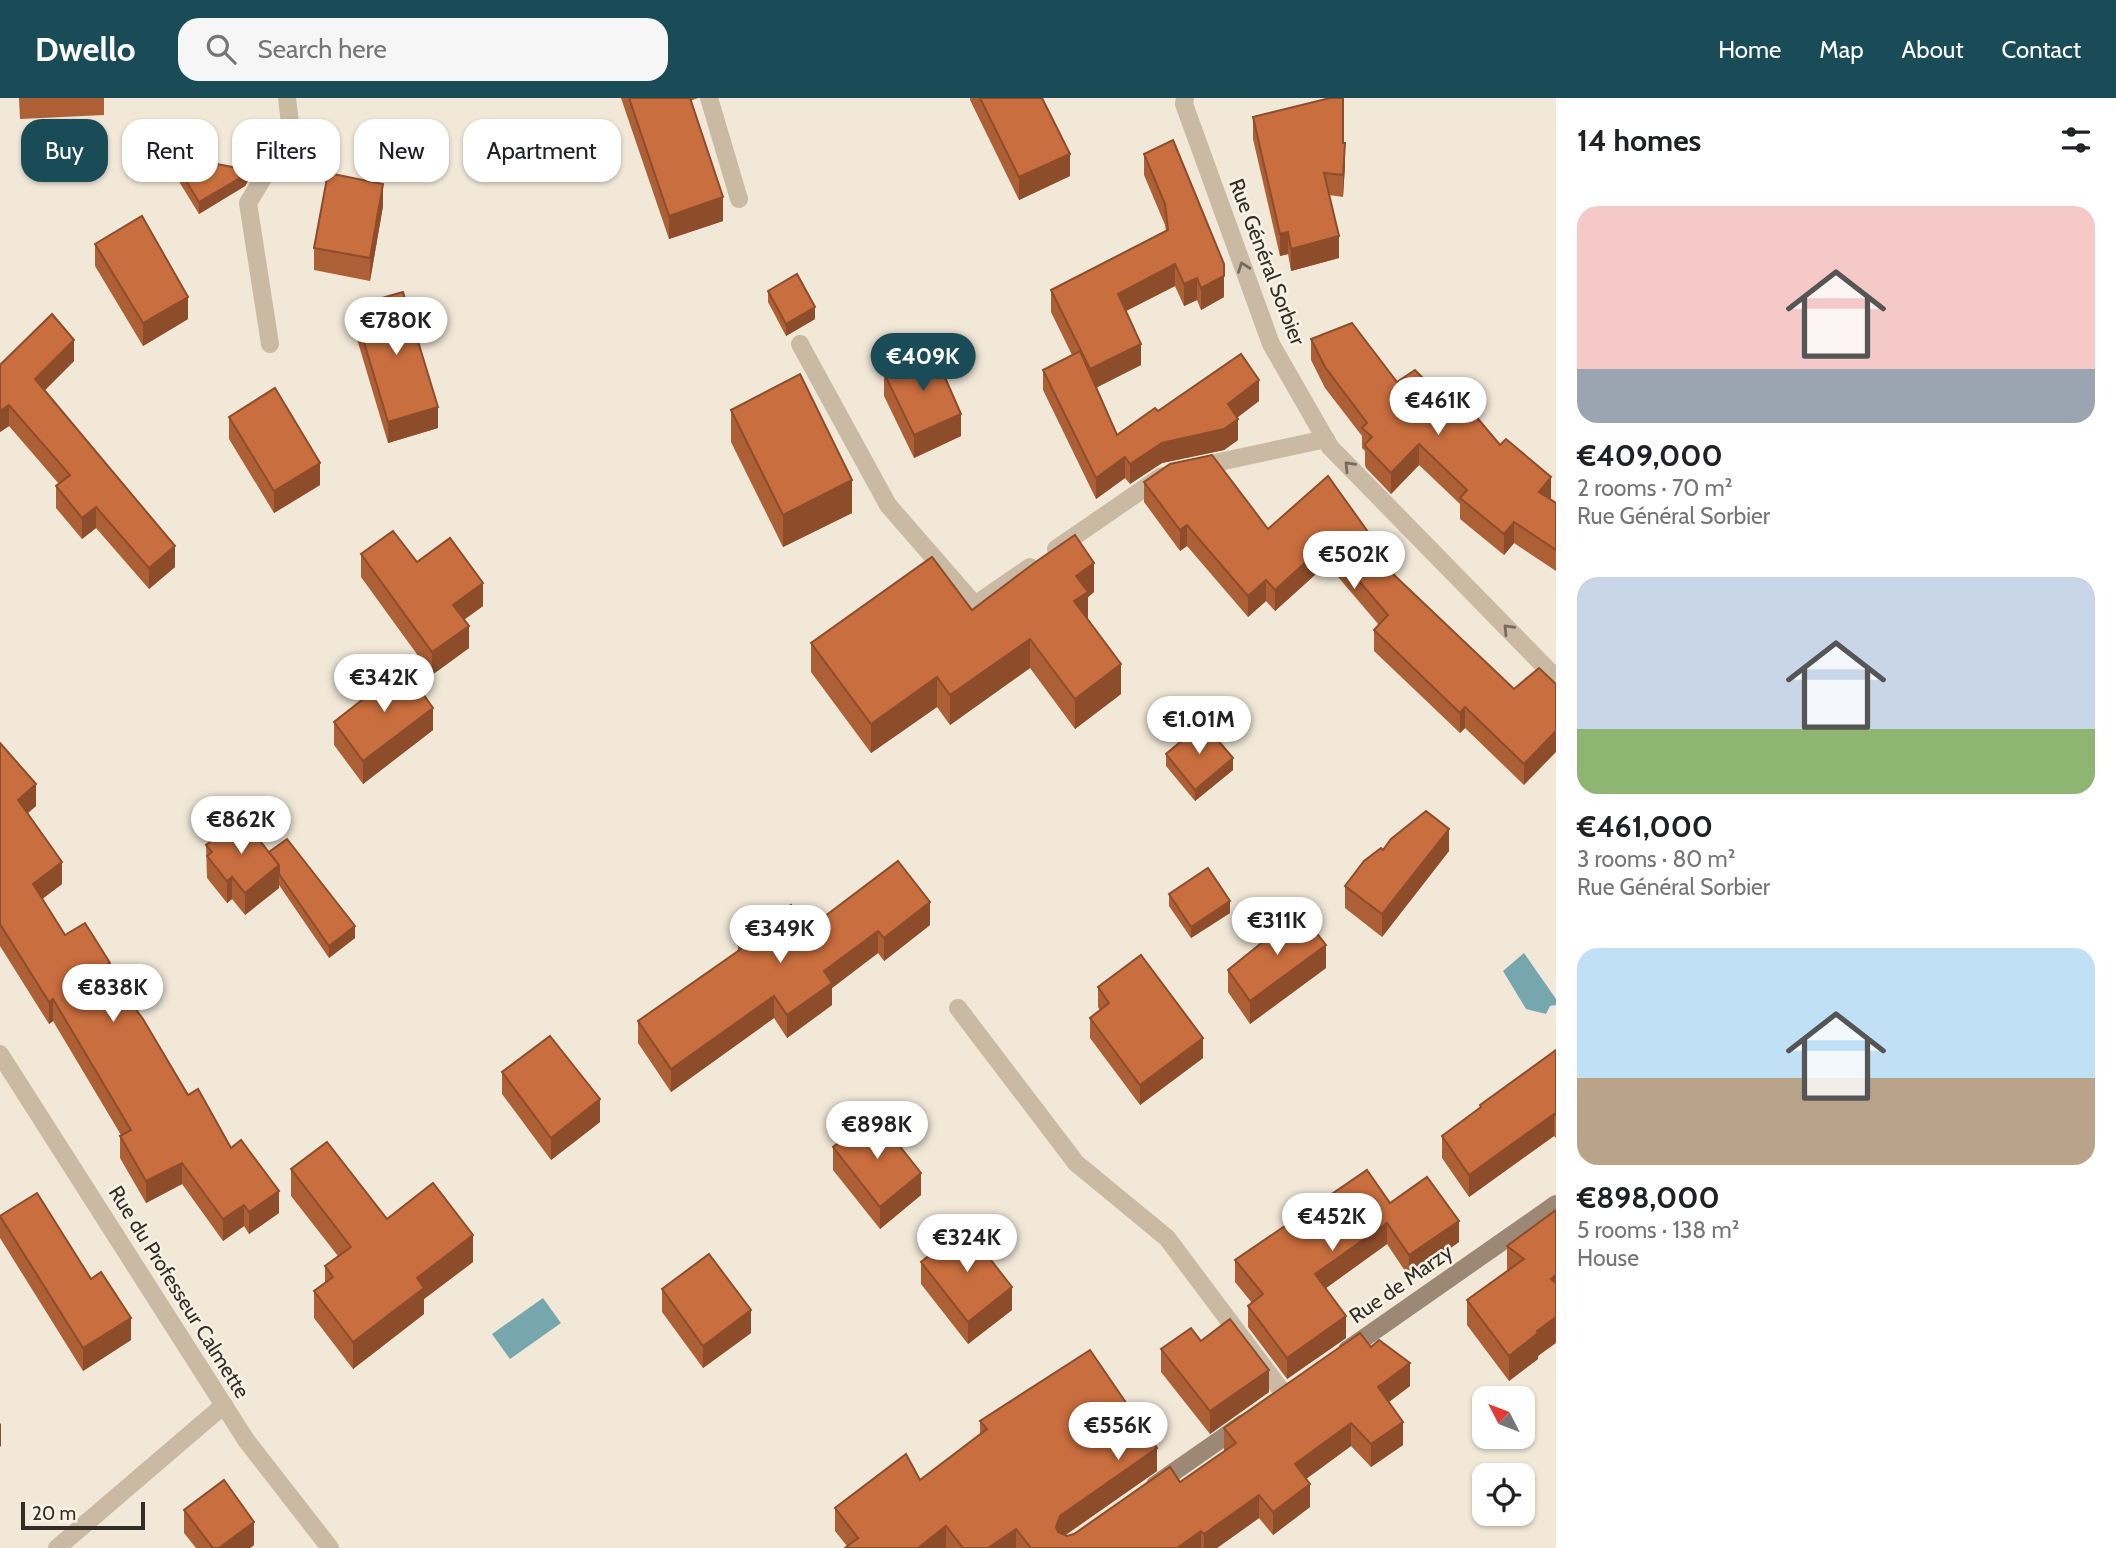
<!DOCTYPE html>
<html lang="en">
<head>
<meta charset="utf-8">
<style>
  :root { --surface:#fff; --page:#f6f6f6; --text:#202124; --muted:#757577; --accent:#1a4c57 }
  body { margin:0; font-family:Cabin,sans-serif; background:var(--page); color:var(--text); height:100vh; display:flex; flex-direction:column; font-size:26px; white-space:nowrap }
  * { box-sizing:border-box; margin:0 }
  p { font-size:23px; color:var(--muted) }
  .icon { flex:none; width:38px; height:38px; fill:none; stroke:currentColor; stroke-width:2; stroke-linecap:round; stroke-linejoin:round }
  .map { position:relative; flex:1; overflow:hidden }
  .drawer { display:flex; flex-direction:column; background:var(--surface); width:560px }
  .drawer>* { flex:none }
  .banner { position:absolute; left:21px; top:21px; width:665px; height:63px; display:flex; gap:14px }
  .needle { width:46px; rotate:312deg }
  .buttons { position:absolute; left:1472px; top:1288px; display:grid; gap:14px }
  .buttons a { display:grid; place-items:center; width:63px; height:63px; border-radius:14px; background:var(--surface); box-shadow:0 2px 5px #0004; font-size:35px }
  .scale { position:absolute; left:21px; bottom:18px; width:124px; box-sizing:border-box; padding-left:7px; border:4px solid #342c26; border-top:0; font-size:19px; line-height:24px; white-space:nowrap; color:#342c26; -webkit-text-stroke:5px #f9f2e4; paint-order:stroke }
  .price { position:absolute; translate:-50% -60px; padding:0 16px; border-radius:24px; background:#fff; color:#222; font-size:23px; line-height:46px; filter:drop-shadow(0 2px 4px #0008) }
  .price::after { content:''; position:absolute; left:50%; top:42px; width:21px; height:16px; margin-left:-10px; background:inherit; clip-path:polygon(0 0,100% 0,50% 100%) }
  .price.active { background:var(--accent); color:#fff }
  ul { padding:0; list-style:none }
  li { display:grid; align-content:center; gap:14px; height:371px; padding:0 21px }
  li span { display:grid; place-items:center; height:217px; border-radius:21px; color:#555 }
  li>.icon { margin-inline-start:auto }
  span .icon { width:126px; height:126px; fill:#fffc; stroke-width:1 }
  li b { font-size:30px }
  h2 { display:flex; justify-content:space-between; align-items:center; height:84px; padding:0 21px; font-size:30px }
  .pill { padding:0 24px; border-radius:21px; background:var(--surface); box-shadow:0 2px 5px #0004; font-size:24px; line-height:63px }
  .pill.active { background:var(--accent); color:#fff }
  header { display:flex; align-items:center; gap:42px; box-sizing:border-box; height:98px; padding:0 35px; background:var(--accent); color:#fff }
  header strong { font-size:33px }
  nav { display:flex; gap:38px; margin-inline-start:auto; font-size:24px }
  .search { width:490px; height:63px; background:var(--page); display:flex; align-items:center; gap:18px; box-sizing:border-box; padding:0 24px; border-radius:21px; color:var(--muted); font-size:26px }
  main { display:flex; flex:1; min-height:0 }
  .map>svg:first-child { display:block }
</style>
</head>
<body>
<header>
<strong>Dwello</strong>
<div class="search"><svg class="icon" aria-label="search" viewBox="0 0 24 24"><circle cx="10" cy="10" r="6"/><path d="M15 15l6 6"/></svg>Search here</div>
<nav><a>Home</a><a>Map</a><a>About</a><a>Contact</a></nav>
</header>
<main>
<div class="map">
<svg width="1556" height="1450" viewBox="0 0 1556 1450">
  <rect width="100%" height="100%" fill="#f1e8d8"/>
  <g fill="#76a7af">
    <path d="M1524 855 1556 901V907L1550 908 1546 916 1526 911 1503 873Z"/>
    <path d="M543 1200 561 1225 510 1261 492 1236Z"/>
  </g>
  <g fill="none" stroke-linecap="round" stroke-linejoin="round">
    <g stroke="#cab9a3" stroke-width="18">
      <path d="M709 0 739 101"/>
      <path d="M270 246 248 105 291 34 287 0"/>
      <path d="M800 246 888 407 975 507 1030 469"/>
      <path d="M1196 369 1326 341"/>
      <path d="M1056 451 1162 378"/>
      <path d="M958 910 1076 1065 1167 1140 1284 1296"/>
    </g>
    <g stroke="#cab9a3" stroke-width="18">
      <path d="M1185 0 1184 6 1271 246 1330 349 1556 580"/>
      <path d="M0 956 246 1342 330 1450"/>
      <path d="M57 1450 224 1307"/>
    </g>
    <g stroke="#9d8875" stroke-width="18">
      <path d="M1347 1252 1556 1106"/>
      <path d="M1155 1387 1244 1325"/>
    </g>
  </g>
  <g fill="#ad5f35">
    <path d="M19 0H104V17L20 21Z"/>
    <path d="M621 0H698L690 3 723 123 669 141Z"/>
    <path d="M970 0H1042L1070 78 1019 102 970 2Z"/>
    <path d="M1253 19 1343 45 1345 67 1343 99 1329 97 1339 160 1291 173 1288 156 1280 158 1253 41Z"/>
    <path d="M1144 56 1224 178V199L1201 212 1197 202 1184 208 1175 188 1126 213 1141 267 1096 289 1117 337 1158 313 1259 303 1237 320 1238 342 1224 352 1162 365 1130 386 1125 380 1096 401 1043 292V272L1072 257 1051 214V192L1166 133 1165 127 1144 77Z"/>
    <path d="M170 57 248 83 245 88 199 116 170 69Z"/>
    <path d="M383 108 370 183 314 172V150Z"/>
    <path d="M95 146 188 221 143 248 95 168Z"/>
    <path d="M768 193 815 221 786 238 768 204Z"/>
    <path d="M357 207 438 330 388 345 357 241Z"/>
    <path d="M1311 241 1397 284 1466 324 1500 347 1551 400 1550 401 1556 405V473L1514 445 1504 457 1460 421V406L1419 367 1391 396 1366 370 1365 367V353L1362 350V338L1325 290 1311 262Z"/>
    <path d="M74 263 44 293 175 469 149 491 96 430 82 441 56 410V388L59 386 9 328 0 334V267Z"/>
    <path d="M884 275 961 338 914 360 884 298Z"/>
    <path d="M731 312 852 415 783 449 731 344Z"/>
    <path d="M229 319 320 387 274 415 229 341Z"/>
    <path d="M1328 378 1396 478 1514 591 1539 570 1524 687 1465 630 1460 635 1374 553V532L1379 527 1327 466 1275 513 1266 503 1248 519 1187 448 1180 453 1144 404V384L1268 431Z"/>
    <path d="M361 456 417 464 483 508 464 522 469 550 432 577 361 479Z"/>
    <path d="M1094 494 1088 499V521L1121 596 1075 631 1030 570 950 627 937 609 871 655 811 574V545L972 512Z"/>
    <path d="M334 624 433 632 363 686 334 647Z"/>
    <path d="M0 645 36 708 27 715 62 786 42 801 65 837 110 877 188 997 231 1050 279 1115 249 1136 244 1128 223 1143 182 1086 146 1105 120 1060V1038L121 1037 53 923 49 926 0 848Z"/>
    <path d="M1166 656 1233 672 1195 703 1166 668Z"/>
    <path d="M206 747 269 754 355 840 329 860 279 787V790L245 817 232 801 227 805 207 780Z"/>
    <path d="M1383 752 1449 753 1382 839 1345 810V788Z"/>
    <path d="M1169 796 1230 815 1191 840 1169 808Z"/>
    <path d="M930 827 884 863 878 855 832 890V907L787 940 774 920 671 994 638 945V923L738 853V847L808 831Z"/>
    <path d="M1326 870 1250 926 1228 894V872Z"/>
    <path d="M1098 889 1203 960 1140 1007 1090 940V920L1100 912 1098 909Z"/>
    <path d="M1556 948V1040L1554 1038 1469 1099 1442 1060V1038L1480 1010V1007L1556 952Z"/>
    <path d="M502 974 600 1024 551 1062 502 996Z"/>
    <path d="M833 1049 921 1097 880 1131 833 1072Z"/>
    <path d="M291 1071 387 1121 473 1164 424 1201V1216L353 1271 314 1220V1193L325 1185V1168L338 1158 291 1098Z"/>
    <path d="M1390 1105 1459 1144 1409 1179 1387 1146 1326 1190 1346 1240 1287 1281 1248 1229V1208L1252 1205 1235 1184V1162Z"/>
    <path d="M1556 1112 1538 1261 1509 1283 1467 1227V1202L1507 1173V1148Z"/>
    <path d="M0 1118 91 1181 131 1242 83 1273 0 1140Z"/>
    <path d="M921 1164 1012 1212 968 1246 921 1186Z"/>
    <path d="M662 1191 751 1235 703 1270 662 1214Z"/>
    <path d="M1201 1243 1269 1294 1210 1336 1161 1274V1251Z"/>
    <path d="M1371 1249 1410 1288 1389 1304 1403 1347 1371 1369 1351 1348 1306 1381 1310 1409 1273 1437 1259 1420 1217 1450H845L847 1448 835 1433V1410L920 1382 980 1336V1323L1157 1373 1065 1437 1067 1438 1074 1436 1180 1384 1224 1353V1330Z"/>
    <path d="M184 1412 254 1447 250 1450H196L184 1435Z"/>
  </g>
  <g fill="#8d4d2b">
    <path d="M1345 45V67L1343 99V77Z"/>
    <path d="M1070 56V78L1019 102V79Z"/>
    <path d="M248 72V83L245 88 199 116V104Z"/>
    <path d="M383 86V108L370 183V160Z"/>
    <path d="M723 99V123L669 141V118Z"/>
    <path d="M1288 134V156L1280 158V136Z"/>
    <path d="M1339 138V160L1291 173V151Z"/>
    <path d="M1175 166V188L1118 217V196Z"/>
    <path d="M1224 178V199L1201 212V190Z"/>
    <path d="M1197 180V202L1184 208V186Z"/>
    <path d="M188 199V221L143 248V225Z"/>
    <path d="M815 209V221L786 238V226Z"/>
    <path d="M74 242V263L35 302V281Z"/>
    <path d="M1141 246V267L1090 293V271Z"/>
    <path d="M1259 282V303L1228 326V306Z"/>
    <path d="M9 307V328L0 334V313Z"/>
    <path d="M438 309V330L388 345V324Z"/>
    <path d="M961 316V338L914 360V337Z"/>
    <path d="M1238 321V342L1224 352 1162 365 1130 386V366L1162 345Z"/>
    <path d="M1419 346V367L1391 396V375Z"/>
    <path d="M1125 359V380L1096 401V380Z"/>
    <path d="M320 365V387L274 415V393Z"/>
    <path d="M1551 379V400L1539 414V394Z"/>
    <path d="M852 382V415L783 449V417Z"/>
    <path d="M96 409V430L82 441V420Z"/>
    <path d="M1514 424V445L1504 457V436Z"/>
    <path d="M1187 427V448L1180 453V432Z"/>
    <path d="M1327 445V466L1275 513V492Z"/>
    <path d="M175 448V469L149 491V470Z"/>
    <path d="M1094 465V494L1088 499V523L1074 503 1076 478Z"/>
    <path d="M1266 482V503L1248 519V498Z"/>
    <path d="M483 485V508L453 529V507Z"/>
    <path d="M469 528V550L432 577V554Z"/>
    <path d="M1030 541V570L950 627V597Z"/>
    <path d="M1121 566V596L1075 631V601Z"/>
    <path d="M937 579V609L871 655V626Z"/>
    <path d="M1465 609V630L1460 635V615Z"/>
    <path d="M433 610V632L363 686V663Z"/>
    <path d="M1556 633V654L1524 687V666Z"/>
    <path d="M1233 660V672L1195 703V692Z"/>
    <path d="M36 686V708L18 724V702Z"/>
    <path d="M1449 731V753L1382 839V816Z"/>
    <path d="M62 764V786L33 808V786Z"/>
    <path d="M279 767V790L245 817V795Z"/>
    <path d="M232 779V801L227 805V783Z"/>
    <path d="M1230 803V815L1191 840V829Z"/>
    <path d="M930 804V827L884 863V840Z"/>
    <path d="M355 828V840L329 860V848Z"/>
    <path d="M878 833V855L832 890V907L787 940V917L824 873Z"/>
    <path d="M1326 847V870L1250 926V903Z"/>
    <path d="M110 865V887L104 869Z"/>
    <path d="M774 898V920L671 994V971Z"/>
    <path d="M53 901V923L49 926V904Z"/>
    <path d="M1203 940V960L1140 1007V987Z"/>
    <path d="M600 1001V1024L551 1062V1040Z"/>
    <path d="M1554 1016V1038L1469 1099V1077Z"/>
    <path d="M182 1065V1086L146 1105V1083Z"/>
    <path d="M921 1075V1097L880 1131V1109Z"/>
    <path d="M279 1093V1115L249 1136V1114Z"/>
    <path d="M244 1107V1128L223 1143V1121Z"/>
    <path d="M1459 1123V1144L1409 1179V1157Z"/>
    <path d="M1387 1125V1146L1315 1198V1176Z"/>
    <path d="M473 1137V1164L424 1201V1216L353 1271V1244L417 1180Z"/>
    <path d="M1556 1177V1203L1551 1181Z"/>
    <path d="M1012 1189V1212L968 1246V1224Z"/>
    <path d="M751 1212V1235L703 1270V1248Z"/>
    <path d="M1346 1218V1240L1287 1281V1260Z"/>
    <path d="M1556 1219V1245L1538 1258V1261L1509 1283V1258L1537 1233Z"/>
    <path d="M131 1220V1242L83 1273V1250Z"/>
    <path d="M1410 1265V1288L1378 1312V1289Z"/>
    <path d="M1269 1272V1294L1210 1336V1313Z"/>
    <path d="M1403 1324V1347L1371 1369V1346Z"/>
    <path d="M1 1325V1348L0 1349V1326Z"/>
    <path d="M1351 1325V1348L1295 1389V1366Z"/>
    <path d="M1157 1350V1373L1060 1441 1056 1429 1060 1418Z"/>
    <path d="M1310 1386V1409L1273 1437V1414Z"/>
    <path d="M1259 1397V1420L1217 1450H1204V1436Z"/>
    <path d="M254 1424V1447L250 1450H219Z"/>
    <path d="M946 1428V1450H918Z"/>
    <path d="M1016 1431V1450H988Z"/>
    <path d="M1201 1433V1450H1177Z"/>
  </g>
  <g fill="#c96e3e" stroke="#8d4d2b" stroke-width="2">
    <path d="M629 0H690L723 99 669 118Z"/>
    <path d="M980 0H1042L1070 56 1019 79Z"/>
    <path d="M1330 0H1343V45H1345L1343 77 1324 75 1339 138 1291 151 1288 134 1280 136 1253 19Z"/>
    <path d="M1173 42 1224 166V178L1201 190 1197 180 1184 186 1175 166 1118 196 1141 246 1090 271 1051 192 1168 132 1165 106 1144 56Z"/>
    <path d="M170 57 248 72 245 77 199 104Z"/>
    <path d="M328 75 383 86 370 160 314 150Z"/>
    <path d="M142 118 188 199 143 225 95 146Z"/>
    <path d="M797 176 815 209 786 226 768 193Z"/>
    <path d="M403 194 438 309 388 324 357 221V207Z"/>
    <path d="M52 216 74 242 35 281 175 448 149 470 96 409 82 420 56 388 70 377 9 307 0 313V267Z"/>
    <path d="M1352 225 1397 284 1415 272 1466 324 1474 316 1500 347 1506 341 1551 379 1539 394 1556 405V452L1514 424 1504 436 1460 400 1467 392 1419 346 1391 375 1366 349 1365 346 1372 339 1362 330 1367 325 1325 269 1311 241Z"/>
    <path d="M933 252 961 316 914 337 884 275Z"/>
    <path d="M1080 253 1117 337 1155 310 1158 313 1241 256 1259 282 1228 306 1238 321 1224 331 1162 345 1130 366 1125 359 1096 380 1043 272Z"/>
    <path d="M800 276 852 382 783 417 731 312Z"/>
    <path d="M275 290 320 365 274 393 229 319Z"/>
    <path d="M1212 357 1268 431 1328 378 1396 473 1393 476 1514 591 1539 570 1556 586V633L1524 666 1465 609 1460 615 1374 532 1388 517 1327 445 1275 492 1266 482 1248 498 1187 427 1180 432 1144 384 1170 366Z"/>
    <path d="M393 433 417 464 450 440 483 485 453 507 469 528 432 554 361 456Z"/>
    <path d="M1075 437 1094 465 1076 478 1088 494 1074 503 1121 566 1075 601 1030 541 950 597 937 579 871 626 811 545 932 459 972 512 1037 463Z"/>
    <path d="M404 569 433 610 363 663 334 624Z"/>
    <path d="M1203 625 1233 660 1195 692 1166 656Z"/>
    <path d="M0 645 36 686 18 702 62 764 33 786 65 837 85 825 110 865 104 869 143 921 188 997 198 991 231 1050 241 1042 279 1093 249 1114 244 1107 223 1121 182 1065 146 1083 120 1038 131 1032 53 901 49 904 0 826Z"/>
    <path d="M1426 713 1449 731 1382 816 1345 788 1364 763 1381 750 1383 752 1391 741Z"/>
    <path d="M242 720 279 767 245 795 232 779 227 783 207 758 212 754 206 747Z"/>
    <path d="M287 741 355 828 329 848 279 776V767L269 754Z"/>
    <path d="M898 763 930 804 884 840 878 833 824 873 832 885 787 917 774 898 671 971 638 923 741 851 738 847 791 807 808 831Z"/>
    <path d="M1208 770 1230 803 1191 829 1169 796Z"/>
    <path d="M1300 814 1326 847 1250 903 1228 872Z"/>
    <path d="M1141 857 1203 940 1140 987 1090 920 1109 905 1098 889Z"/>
    <path d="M550 938 600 1001 551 1040 502 974Z"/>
    <path d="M1556 952V1018L1554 1016 1469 1077 1442 1038 1481 1009 1480 1007Z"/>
    <path d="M875 1017 921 1075 880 1109 833 1049Z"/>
    <path d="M327 1044 387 1121 433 1085 473 1137 417 1180 424 1190 353 1244 314 1193 333 1179 325 1168 351 1149 291 1071Z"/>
    <path d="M1367 1072 1390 1105 1427 1079 1459 1123 1409 1157 1387 1125 1315 1176 1346 1218 1287 1260 1248 1208 1263 1196 1235 1162Z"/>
    <path d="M37 1095 91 1181 101 1174 131 1220 83 1250 0 1118Z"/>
    <path d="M1556 1112V1177L1551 1181 1556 1185V1219L1537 1233 1538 1235 1509 1258 1467 1202 1524 1161 1507 1148Z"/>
    <path d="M965 1129 1012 1189 968 1224 921 1164Z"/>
    <path d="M709 1156 751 1212 703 1248 662 1191Z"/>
    <path d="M1230 1221 1269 1272 1210 1313 1161 1251 1191 1230 1201 1243Z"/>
    <path d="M1360 1235 1371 1249 1379 1242 1410 1265 1378 1289 1403 1324 1371 1346 1351 1325 1295 1366 1310 1386 1273 1414 1259 1397 1204 1436 1201 1433 1177 1450H1031L1016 1431 988 1450H963L946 1428 918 1450H845L858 1440 835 1410 906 1356 920 1382 987 1331 980 1323 1090 1252 1157 1350 1060 1418 1056 1429 1058 1434 1067 1438 1074 1436 1170 1369 1180 1384 1236 1345 1224 1330Z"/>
    <path d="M224 1382 254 1424 219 1450H213L184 1412Z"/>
  </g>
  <defs><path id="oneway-chevron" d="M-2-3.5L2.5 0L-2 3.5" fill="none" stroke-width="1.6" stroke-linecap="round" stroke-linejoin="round" transform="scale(1.75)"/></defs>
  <g stroke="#786b5e">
    <use href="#oneway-chevron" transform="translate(1243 169) rotate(-110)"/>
    <use href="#oneway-chevron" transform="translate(1349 368) rotate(-134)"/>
    <use href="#oneway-chevron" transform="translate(1508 531) rotate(-134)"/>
  </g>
  <g text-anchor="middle" stroke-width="5" stroke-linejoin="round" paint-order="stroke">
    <g font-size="21" fill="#342c26" stroke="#f9f2e4">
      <text transform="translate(1267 164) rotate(69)" y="7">Rue Général Sorbier</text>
      <text transform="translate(1401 1186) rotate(-35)" y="7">Rue de Marzy</text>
      <text transform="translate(179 1194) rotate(58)" y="7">Rue du Professeur Calmette</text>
    </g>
  </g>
</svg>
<div class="buttons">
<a><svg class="needle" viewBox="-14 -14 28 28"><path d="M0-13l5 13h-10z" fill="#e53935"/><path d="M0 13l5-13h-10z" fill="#757577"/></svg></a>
<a><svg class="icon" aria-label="locate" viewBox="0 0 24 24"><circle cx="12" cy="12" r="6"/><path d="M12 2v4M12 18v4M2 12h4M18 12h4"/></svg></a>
</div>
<div class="scale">20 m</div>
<b class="price" style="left:396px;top:259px">€780K</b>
<b class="price active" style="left:923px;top:295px">€409K</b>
<b class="price" style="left:1438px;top:339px">€461K</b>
<b class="price" style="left:1354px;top:493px">€502K</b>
<b class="price" style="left:384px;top:616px">€342K</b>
<b class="price" style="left:1199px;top:658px">€1.01M</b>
<b class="price" style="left:241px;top:758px">€862K</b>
<b class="price" style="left:1277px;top:859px">€311K</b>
<b class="price" style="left:780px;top:867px">€349K</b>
<b class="price" style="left:113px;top:926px">€838K</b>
<b class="price" style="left:877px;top:1063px">€898K</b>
<b class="price" style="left:1332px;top:1155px">€452K</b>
<b class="price" style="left:967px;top:1176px">€324K</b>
<b class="price" style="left:1118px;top:1364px">€556K</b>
<div class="banner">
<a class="pill active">Buy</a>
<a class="pill">Rent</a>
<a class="pill">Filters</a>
<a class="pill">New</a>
<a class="pill">Apartment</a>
</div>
</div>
<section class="drawer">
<h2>14 homes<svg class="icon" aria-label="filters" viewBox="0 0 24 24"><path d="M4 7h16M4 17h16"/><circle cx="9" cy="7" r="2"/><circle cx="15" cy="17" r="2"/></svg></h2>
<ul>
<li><span style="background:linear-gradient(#f6c9c9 75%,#9aa5b1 0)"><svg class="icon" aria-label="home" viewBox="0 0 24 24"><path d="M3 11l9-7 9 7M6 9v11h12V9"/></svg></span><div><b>€409,000</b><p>2 rooms · 70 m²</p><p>Rue Général Sorbier</p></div></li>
<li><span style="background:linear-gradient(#c9d6e8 70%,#8fb573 0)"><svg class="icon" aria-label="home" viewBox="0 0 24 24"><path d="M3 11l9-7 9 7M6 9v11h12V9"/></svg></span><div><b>€461,000</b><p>3 rooms · 80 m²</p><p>Rue Général Sorbier</p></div></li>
<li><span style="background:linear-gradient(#bfe0f5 60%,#b9a48a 0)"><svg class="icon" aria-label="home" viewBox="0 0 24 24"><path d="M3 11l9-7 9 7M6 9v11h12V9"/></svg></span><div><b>€898,000</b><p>5 rooms · 138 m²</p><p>House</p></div></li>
</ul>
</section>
</main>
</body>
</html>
